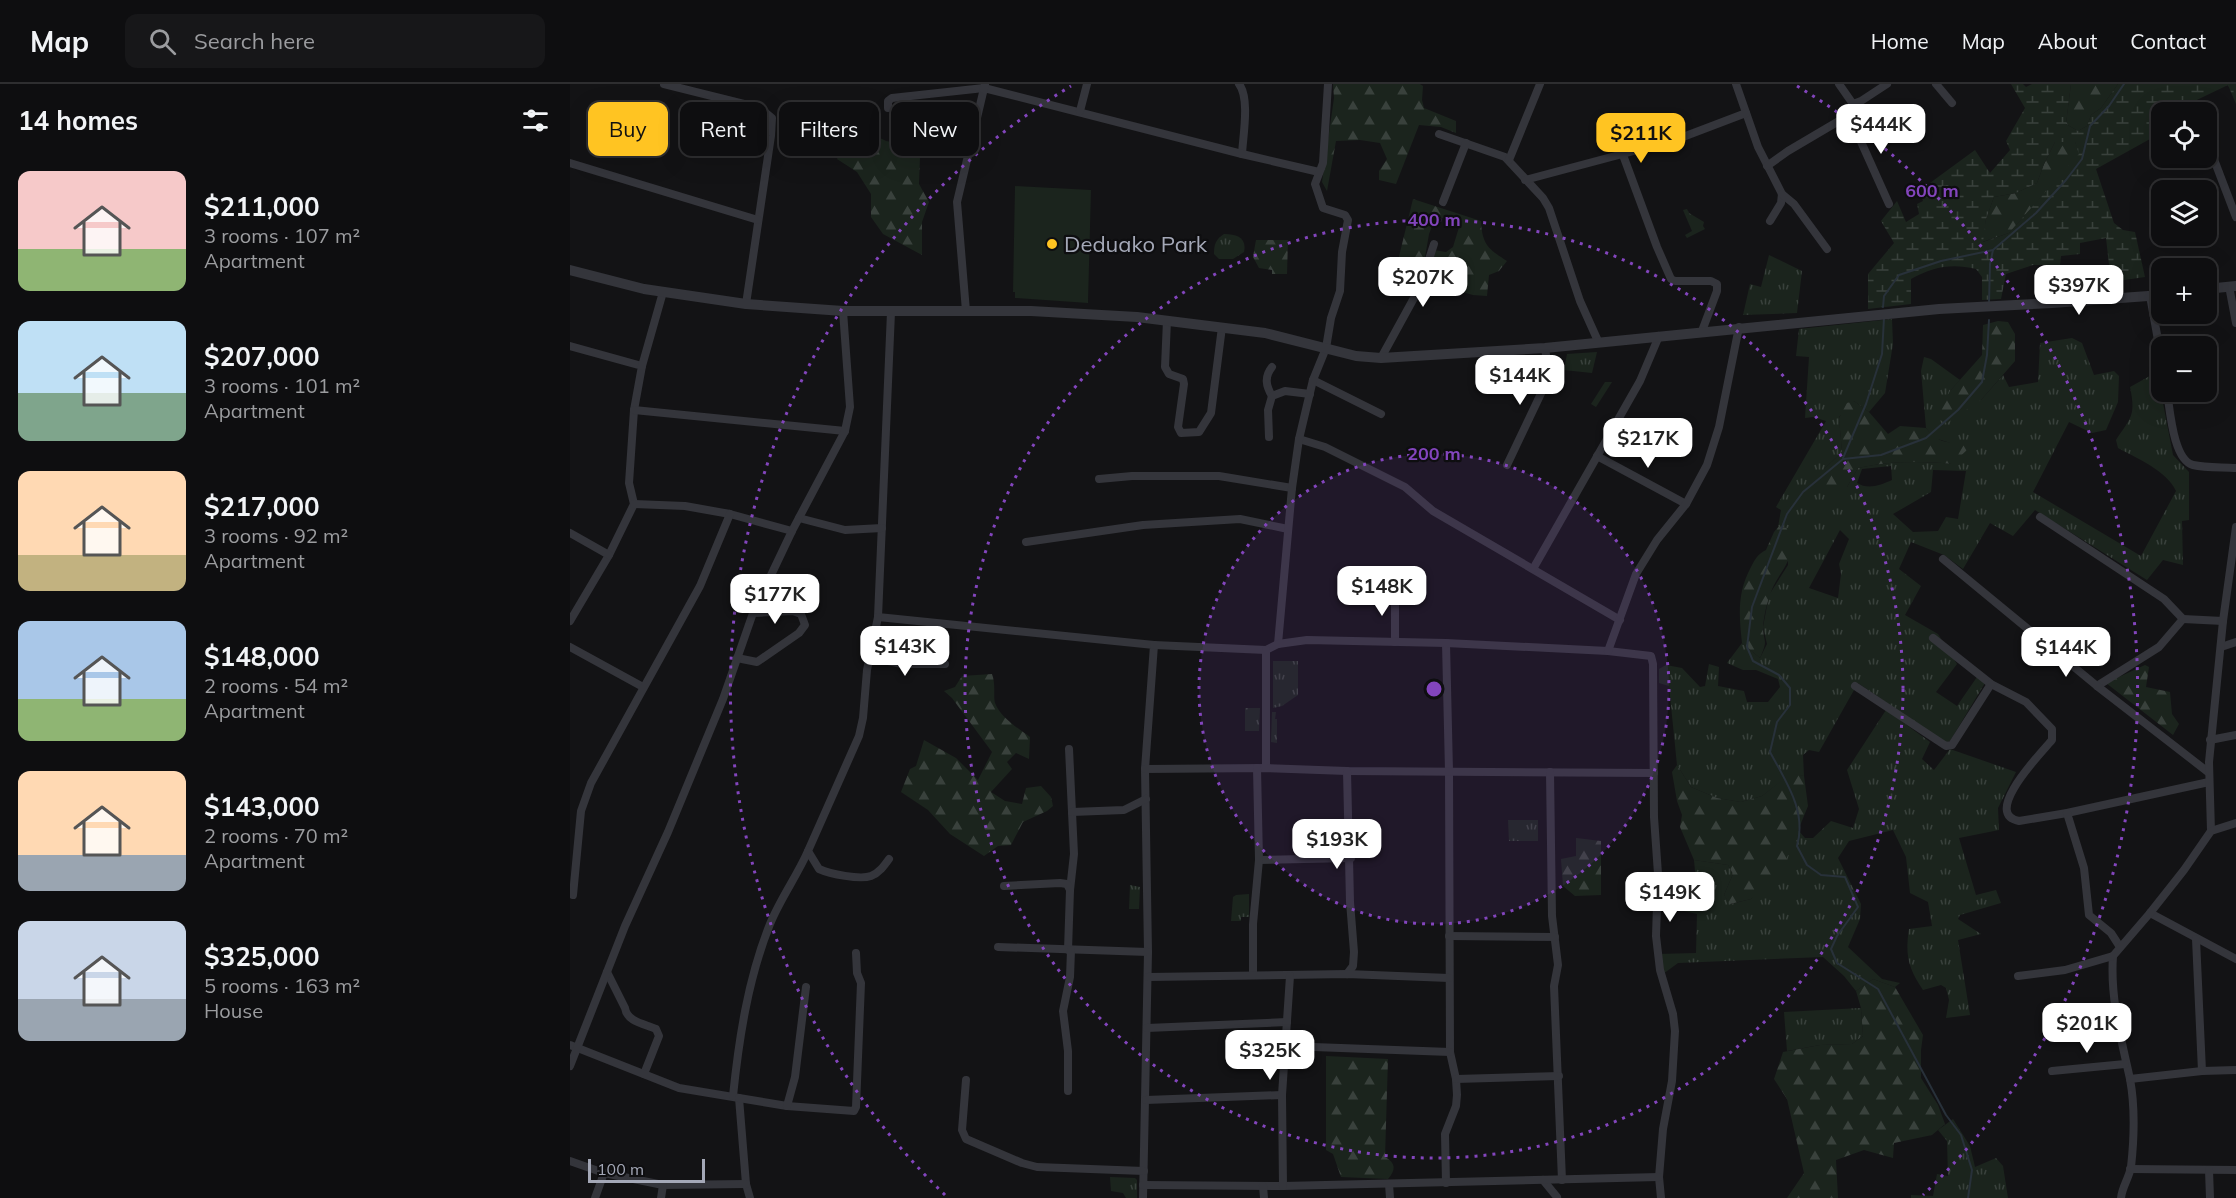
<!DOCTYPE html>
<html lang="en">
<head>
<meta charset="utf-8">
<style>
  :root { --surface:#0e0e10; --page:#171719; --text:#f1f3f6; --muted:#9b9c9f; --line:#2e2e30; --accent:#ffc422 }
  body { margin:0; font-family:Mulish,sans-serif; background:var(--page); color:var(--text); height:100vh; display:flex; flex-direction:column; font-size:22px; white-space:nowrap }
  * { box-sizing:border-box; margin:0 }
  p { font-size:20px; color:var(--muted) }
  .icon { flex:none; width:33px; height:33px; fill:none; stroke:currentColor; stroke-width:2; stroke-linecap:round; stroke-linejoin:round }
  .map { position:relative; flex:1; overflow:hidden }
  .details { display:flex; flex-direction:column; background:var(--surface); width:570px }
  .details>* { flex:none }
  .hud { position:absolute; left:18px; top:18px; width:570px; height:54px; display:flex; gap:12px }
  .tools { position:absolute; left:1581px; top:18px; display:grid; gap:12px }
  .tools a { display:grid; place-items:center; width:66px; height:66px; border-radius:12px; background:var(--surface); box-shadow:0 6px 24px #0002,0 0 0 2px var(--line); font-size:30px }
  .scale { position:absolute; left:18px; bottom:15px; width:117px; box-sizing:border-box; padding-left:6px; border:3px solid #a4a8b7; border-top:0; font-size:16px; line-height:21px; white-space:nowrap; color:#a4a8b7; -webkit-text-stroke:4px #0e0e10; paint-order:stroke }
  .price { position:absolute; translate:-50% -51px; padding:0 14px; border-radius:12px; background:#fff; color:#222; font-size:20px; line-height:39px; filter:drop-shadow(0 2px 3px #0008) }
  .price::after { content:''; position:absolute; left:50%; top:36px; width:18px; height:14px; margin-left:-9px; background:inherit; clip-path:polygon(0 0,100% 0,50% 100%) }
  .price.on { background:var(--accent); color:#111 }
  ul { padding:0; list-style:none }
  li { display:flex; align-items:center; gap:18px; height:150px; padding:0 18px }
  li span { display:grid; place-items:center; flex:none; width:168px; height:120px; border-radius:12px; color:#555 }
  li>.icon { margin-inline-start:auto }
  span .icon { width:72px; height:72px; fill:#fffc; stroke-width:1 }
  li b { font-size:26px }
  h2 { display:flex; justify-content:space-between; align-items:center; height:72px; padding:0 18px; font-size:26px }
  .chip { padding:0 21px; border-radius:12px; background:var(--surface); box-shadow:0 6px 24px #0002,0 0 0 2px var(--line); font-size:21px; line-height:54px }
  .chip.on { background:var(--accent); color:#111 }
  header { display:flex; align-items:center; gap:36px; box-sizing:border-box; height:84px; padding:0 30px; background:var(--surface); border-bottom:2px solid var(--line) }
  header strong { font-size:28px }
  nav { display:flex; gap:33px; margin-inline-start:auto; font-size:21px }
  .search { width:420px; height:54px; background:var(--page); display:flex; align-items:center; gap:15px; box-sizing:border-box; padding:0 21px; border-radius:12px; color:var(--muted); font-size:22px }
  main { display:flex; flex:1; min-height:0 }
  .map>svg:first-child { display:block }
</style>
</head>
<body>
<header>
<strong>Map</strong>
<div class="search"><svg class="icon" aria-label="search" viewBox="0 0 24 24"><circle cx="10" cy="10" r="6"/><path d="M15 15l6 6"/></svg>Search here</div>
<nav><a>Home</a><a>Map</a><a>About</a><a>Contact</a></nav>
</header>
<main>
<section class="details">
<h2>14 homes<svg class="icon" aria-label="filters" viewBox="0 0 24 24"><path d="M4 7h16M4 17h16"/><circle cx="9" cy="7" r="2"/><circle cx="15" cy="17" r="2"/></svg></h2>
<ul>
<li><span style="background:linear-gradient(#f6c9c9 65%,#8fb573 0)"><svg class="icon" aria-label="home" viewBox="0 0 24 24"><path d="M3 11l9-7 9 7M6 9v11h12V9"/></svg></span><div><b>$211,000</b><p>3 rooms · 107 m²</p><p>Apartment</p></div></li>
<li><span style="background:linear-gradient(#bfe0f5 60%,#7fa58c 0)"><svg class="icon" aria-label="home" viewBox="0 0 24 24"><path d="M3 11l9-7 9 7M6 9v11h12V9"/></svg></span><div><b>$207,000</b><p>3 rooms · 101 m²</p><p>Apartment</p></div></li>
<li><span style="background:linear-gradient(#ffd9b3 70%,#c2b280 0)"><svg class="icon" aria-label="home" viewBox="0 0 24 24"><path d="M3 11l9-7 9 7M6 9v11h12V9"/></svg></span><div><b>$217,000</b><p>3 rooms · 92 m²</p><p>Apartment</p></div></li>
<li><span style="background:linear-gradient(#a9c7e8 65%,#8fb573 0)"><svg class="icon" aria-label="home" viewBox="0 0 24 24"><path d="M3 11l9-7 9 7M6 9v11h12V9"/></svg></span><div><b>$148,000</b><p>2 rooms · 54 m²</p><p>Apartment</p></div></li>
<li><span style="background:linear-gradient(#ffd9b3 70%,#9aa5b1 0)"><svg class="icon" aria-label="home" viewBox="0 0 24 24"><path d="M3 11l9-7 9 7M6 9v11h12V9"/></svg></span><div><b>$143,000</b><p>2 rooms · 70 m²</p><p>Apartment</p></div></li>
<li><span style="background:linear-gradient(#c9d6e8 65%,#9aa5b1 0)"><svg class="icon" aria-label="home" viewBox="0 0 24 24"><path d="M3 11l9-7 9 7M6 9v11h12V9"/></svg></span><div><b>$325,000</b><p>5 rooms · 163 m²</p><p>House</p></div></li>
</ul>
</section>
<div class="map">
<svg width="1666" height="1114" viewBox="0 0 1666 1114">
  <defs>
    <pattern id="grass-tufts" width="24" height="20" patternUnits="userSpaceOnUse" patternTransform="scale(1.5)"><rect width="24" height="20" fill="#1b241d"/><path d="M3 7l-1-3M5 7V3M7 7l1-3M15 17l-1-3M17 17v-4M19 17l1-3" fill="none" stroke="#39413c"/></pattern>
    <pattern id="forest-firs" width="22" height="20" patternUnits="userSpaceOnUse" patternTransform="scale(1.5)"><rect width="22" height="20" fill="#1b241d"/><path d="M5 1l3.5 6h-7zM16 11l3.5 6h-7z" fill="#39413c"/></pattern>
    <pattern id="wetland-marsh" width="20" height="14" patternUnits="userSpaceOnUse" patternTransform="scale(1.5)"><rect width="20" height="14" fill="#1b241d"/><path d="M1 5h8M5 5V1M11 12h8M15 12V8" fill="none" stroke="#39413c"/></pattern>
  </defs>
  <rect width="100%" height="100%" fill="#131315"/>
  <g fill="url(#grass-tufts)" fill-rule="evenodd">
    <path d="M1117 125 1119 129 1134 138 1133 142 1135 145 1117 154 1115 151 1122 147 1113 126Z"/>
    <path d="M654 150C667 150 677 154 674 168L663 175H649L644 170C644 160 646 155 654 150Z"/>
    <path d="M1199 171 1232 187 1227 229 1173 231 1180 200 1191 203Z"/>
    <path d="M1322 235 1323 260 1315 309 1299 328 1284 317 1269 333 1272 368 1254 385 1277 403 1288 384C1319 377 1351 377 1382 380L1384 360 1364 354 1356 344 1351 287 1354 273 1361 275 1390 296 1380 307 1411 316 1433 291 1439 303 1468 298 1470 259 1502 254 1512 259 1524 291 1544 287 1549 292 1548 318 1536 346 1522 349 1499 338 1463 408 1571 472 1606 407C1597 387 1567 374 1548 364L1546 356C1561 333 1566 332 1560 303L1587 288 1603 371 1619 388V436L1612 437 1613 481 1593 476 1577 496 1465 426 1443 452 1420 439 1393 485 1374 471 1341 458 1329 485 1351 502 1335 531 1368 550 1387 580 1366 608 1387 622 1407 593 1415 599 1380 657 1375 659 1288 599 1249 668 1239 666 1233 671 1234 692 1221 690 1192 712 1171 718 1147 714 1121 703 1107 681 1099 602 1089 599V585L1096 581 1112 584 1130 603 1135 602 1139 580 1149 583 1148 602 1174 607 1177 618H1198L1210 603 1208 595 1186 586H1173L1157 579 1172 559 1190 574 1197 560 1193 543 1199 511 1218 481V444L1208 443 1211 426 1206 423 1256 337 1243 333 1235 334 1239 273 1226 272 1229 245ZM1321 382 1322 396C1311 401 1298 406 1287 399L1292 385ZM1363 386 1396 387 1388 435 1376 433 1368 447 1343 448 1323 430 1361 408ZM1270 446 1279 455 1269 480 1271 490 1268 514 1239 504Z"/>
    <path d="M1027 268 1022 289 994 286 997 270Z"/>
    <path d="M1035 298H1042L1026 323 1021 320Z"/>
    <path d="M703 577H728V611L712 622 703 624Z"/>
    <path d="M675 624H690L689 647H675Z"/>
    <path d="M1316 626 1360 658 1352 675 1364 686 1380 665 1446 688 1428 724 1429 746 1389 754 1406 811 1426 806 1431 819 1390 831 1388 835 1411 850 1388 856 1400 931 1376 934 1379 916 1376 904 1371 901 1353 906C1338 884 1335 871 1339 845L1362 842 1358 818 1340 809 1336 773 1323 746 1279 757 1268 774 1291 820 1290 835 1278 863 1312 895 1330 899 1325 903 1303 895 1286 907 1274 892 1253 873 1108 879 1093 890 1089 870 1126 869 1127 830 1105 825 1103 821 1128 819 1124 776 1158 781 1163 790 1154 811 1161 820 1181 815 1223 755 1227 745 1235 754H1243L1261 737 1283 744 1289 725 1277 686Z"/>
    <path d="M702 628H706L705 635H707V659L701 658Z"/>
    <path d="M938 736H968V757H939Z"/>
    <path d="M560 801 570 803 569 825H559Z"/>
    <path d="M679 810V833H671V837H661L663 813 666 811Z"/>
    <path d="M1291 924 1293 952 1282 960 1250 961 1217 967 1214 928Z"/>
    <path d="M1383 1035 1400 1062 1405 1083 1426 1074 1433 1082 1438 1114H1341V1111L1363 1112 1367 1090 1378 1092 1377 1057 1368 1046Z"/>
    <path d="M540 1093 565 1094 567 1096V1114H556L553 1109 541 1107Z"/>
  </g>
  <g fill="url(#forest-firs)">
    <path d="M763 0H850L853 2 852 16 854 24 886 37V49L871 43 849 41 826 100 809 96V87L817 75 810 59 790 56 766 57 757 107 752 98 764 14Z"/>
    <path d="M1501 0H1548L1531 24 1521 31 1517 42 1508 47 1496 40Z"/>
    <path d="M298 48 316 57 342 62 350 72 349 100 359 118 352 138V171L313 150 301 133V110L287 88 267 75 276 59Z"/>
    <path d="M1485 58H1505L1510 70 1439 149 1412 158 1416 135 1424 113 1446 109 1467 99 1474 80Z"/>
    <path d="M843 115 911 137C912 160 918 165 937 177L929 187 919 191 917 212 903 211 859 199 855 191 864 166 876 168 883 163 890 140 866 132 859 150 851 196 846 199 825 189Z"/>
    <path d="M686 156H718L717 190H702V186L689 184 683 173Z"/>
    <path d="M1428 237 1438 238 1445 250V277L1411 316 1377 339 1365 334 1380 307 1412 271 1413 241Z"/>
    <path d="M1284 317 1299 328 1318 350 1330 342 1356 344C1366 357 1379 362 1395 356L1398 365 1382 380C1351 377 1319 377 1288 384L1277 403 1252 406 1247 403 1254 385 1272 368 1269 334 1277 319Z"/>
    <path d="M1208 443 1218 444C1231 476 1206 487 1199 514 1196 522 1194 533 1193 542 1193 559 1199 554 1190 574L1172 559C1169 531 1167 509 1181 483 1185 475 1188 470 1196 466L1204 448Z"/>
    <path d="M1575 581 1579 583 1576 603 1600 608 1602 630 1609 640 1603 651 1536 599Z"/>
    <path d="M422 590C426 601 423 612 425 619 430 633 449 645 460 653L459 675 446 669 437 678 442 685 421 708 435 717 452 720 456 704 471 702 481 713 483 722 477 727 453 738 441 761 428 762 414 772 380 750 358 726 331 708 340 685 346 682 354 656 386 674 408 696 422 668 382 614 374 607 385 603 392 592Z"/>
    <path d="M1107 681 1121 703 1147 714 1171 718 1192 712 1221 689 1234 692 1238 722 1216 776 1181 815 1160 820 1154 811 1163 790 1158 781 1124 776 1110 743 1112 731 1107 717 1102 688Z"/>
    <path d="M1006 754 1031 757V811L1005 812 993 802 991 775 1006 772Z"/>
    <path d="M1303 895 1325 903 1353 951 1351 966V994L1368 1021 1375 1040 1362 1051 1324 1059 1323 1074 1294 1066 1266 1076 1268 1114H1217L1234 1089 1217 1015 1204 995 1213 968 1250 961 1282 960 1293 952 1291 924 1286 907Z"/>
    <path d="M756 972 818 975 815 1073C826 1079 826 1086 818 1095L771 1093 763 1070 756 1066Z"/>
  </g>
  <path fill="url(#wetland-marsh)" fill-rule="evenodd" d="M1441 0H1453L1456 3 1462 0H1501L1496 40 1508 47 1517 42 1521 31 1531 24 1548 0H1666V20L1658 1 1608 25 1609 28H1592V74H1596L1591 76 1580 55 1526 85 1544 139 1553 146 1565 148 1575 193 1541 198 1536 154 1510 159V170L1491 172 1490 181H1463L1436 190 1431 215 1412 216V193L1406 185C1381 179 1363 183 1341 195V220L1298 225V190L1324 159 1311 137 1327 117 1336 138 1349 130 1347 120 1353 117 1349 107 1405 66 1420 89 1440 66 1436 57 1455 24ZM1485 58H1505L1509 70 1439 149 1413 158 1416 135 1424 113 1446 109 1467 99 1474 80Z"/>
  <path fill="#1b241d" d="M445 102 521 106 518 219 445 214V208H443Z"/>
  <g fill="none" stroke-linecap="round" stroke-linejoin="round">
    <g stroke="#28313a" stroke-width="2">
      <path d="M1419 219 1420 180 1423 166 1466 129 1496 96 1512 75 1520 42 1539 22 1554 0"/>
      <path d="M1313 223 1314 212 1329 191 1371 177 1423 166"/>
      <path d="M1273 374 1296 320 1312 270 1314 234"/>
      <path d="M1398 1114 1402 1086 1391 1051 1376 1031 1308 905 1267 879 1261 865 1267 852 1288 823 1275 793 1251 791 1237 781 1227 762C1237 727 1216 698 1200 668L1207 638 1220 621V604L1209 591 1183 577 1177 563 1182 523 1217 430 1233 408 1273 375 1311 371 1356 354 1388 326 1412 298 1417 271 1419 236"/>
    </g>
    <g stroke="#34353b" stroke-width="8">
      <path d="M94 0 190 24 202 34 201 52 176 220"/>
      <path d="M669 0C680 14 673 52 672 70"/>
      <path d="M1166 0 1188 63 1212 110 1211 119 1200 137"/>
      <path d="M1269 0 1283 20"/>
      <path d="M1317 0 1291 17 1283 20 1279 25V31L1319 120"/>
      <path d="M1366 0 1382 19"/>
      <path d="M318 24V17L322 14 414 4 672 70 749 88"/>
      <path d="M510 27 517 0"/>
      <path d="M869 50 935 73 973 114 979 124 1010 217 1028 257"/>
      <path d="M1640 65 1666 133"/>
      <path d="M1053 71 1087 163 1101 195 1105 197H1141L1147 200V207L1132 247"/>
      <path d="M939 76 970 0"/>
      <path d="M0 79 188 136"/>
      <path d="M1197 82 1218 67 1279 31"/>
      <path d="M955 96 1105 56 1176 29"/>
      <path d="M1212 110 1224 120 1257 165"/>
      <path d="M873 118 896 59"/>
      <path d="M1659 202 1666 239"/>
      <path d="M1580 212 1592 278"/>
      <path d="M396 227 387 118 415 0"/>
      <path d="M321 228 308 533 584 561 575 685 578 868 573 1114"/>
      <path d="M597 236 595 283 599 290 613 295 614 300 608 343 611 349 629 348 641 329 652 243"/>
      <path d="M0 262 72 282 64 326 59 399 64 420 39 471 0 537"/>
      <path d="M811 274 850 203 864 160"/>
      <path d="M72 282 93 208"/>
      <path d="M702 283C694 293 696 302 702 312"/>
      <path d="M743 296 811 330"/>
      <path d="M1597 308C1600 325 1603 376 1623 381 1636 384 1652 383 1666 384"/>
      <path d="M64 326 275 347"/>
      <path d="M699 353 698 326 702 312 715 307 740 310"/>
      <path d="M729 355 755 363 835 403 863 427 1050 536"/>
      <path d="M1027 372 1116 420"/>
      <path d="M937 381 976 299 978 285 975 264"/>
      <path d="M529 395 562 392H649L722 404"/>
      <path d="M64 420 115 422 160 430 222 447"/>
      <path d="M1470 433 1594 515 1613 535 1589 563 1527 602"/>
      <path d="M229 434 275 446 312 444"/>
      <path d="M0 449 39 471"/>
      <path d="M456 458 573 441 670 435 718 445"/>
      <path d="M1373 475 1527 602 1638 688"/>
      <path d="M963 485 1070 297 1089 252"/>
      <path d="M825 508V558"/>
      <path d="M308 533 297 586 293 634 289 652 238 767 249 785C260 790 290 796 301 792 309 789 314 782 319 775"/>
      <path d="M1613 535 1653 537"/>
      <path d="M1363 554 1421 600 1456 618 1482 645V656C1472 668 1411 730 1449 737L1497 729 1639 698"/>
      <path d="M876 559 879 687 880 968 886 995 887 1011 886 1022 875 1050 876 1099"/>
      <path d="M708 560 722 404 729 355 743 296 756 264 761 234 770 207 772 168 778 136 775 131 753 124 745 100 753 79 758 0"/>
      <path d="M584 561 696 566 708 560 737 556 876 559 1038 567 1081 572 1083 580 1084 733 1088 790 1086 852 1090 886 1103 930 1105 947 1102 997 1093 1045 1089 1093 1091 1114"/>
      <path d="M0 563 73 603"/>
      <path d="M1651 563 1666 558"/>
      <path d="M696 566V684"/>
      <path d="M1038 567 1066 490 1087 456 1116 420 1137 381 1149 343 1169 243"/>
      <path d="M300 573 332 580H375"/>
      <path d="M167 574 187 578 229 549 235 541 231 530 223 527 183 529"/>
      <path d="M1285 602 1376 662 1382 661 1421 600"/>
      <path d="M1640 656 1666 651"/>
      <path d="M499 665 504 770 500 806"/>
      <path d="M575 685 696 684 777 687 1084 689"/>
      <path d="M980 688 982 832 988 881 984 902 992 1096"/>
      <path d="M502 728 554 726 576 715"/>
      <path d="M1497 729 1514 784 1519 831 1541 849 1550 863"/>
      <path d="M1641 747 1639 678 1653 537 1666 443"/>
      <path d="M689 776 781 774"/>
      <path d="M434 802 490 799 497 800 500 806 498 866"/>
      <path d="M3 811 11 727 21 699 130 502 160 430"/>
      <path d="M1580 829 1666 875"/>
      <path d="M879 852 985 853"/>
      <path d="M1626 855 1632 987"/>
      <path d="M428 863 578 868"/>
      <path d="M1543 872C1540 914 1551 954 1560 995 1565 1022 1564 1056 1561 1083 1559 1094 1552 1103 1551 1114"/>
      <path d="M37 888 55 924C57 938 75 940 86 945L89 952 74 990"/>
      <path d="M777 890 783 882 784 868 780 818 777 687"/>
      <path d="M683 891V840L689 776 687 684"/>
      <path d="M1448 892 1495 886 1543 872 1580 829 1614 786 1641 747 1666 739"/>
      <path d="M578 893 777 890 879 894"/>
      <path d="M577 944 717 938"/>
      <path d="M0 961 109 1004 169 1014 176 1100 180 1114"/>
      <path d="M716 962 880 968"/>
      <path d="M0 982 55 842 98 748 153 615 183 529 222 447 275 347 280 323 273 227"/>
      <path d="M1482 987 1555 980"/>
      <path d="M886 995 989 992"/>
      <path d="M1560 995 1632 987 1666 986"/>
      <path d="M396 996 392 1046 396 1055 452 1079 467 1083 574 1087"/>
      <path d="M498 1007V967L493 927 500 893 501 866"/>
      <path d="M163 1012C169 954 178 895 200 840 210 815 227 792 238 767"/>
      <path d="M169 1014 217 1022 284 1027 286 1023 291 899 287 889 286 869"/>
      <path d="M576 1016 712 1011"/>
      <path d="M217 1022 225 993 236 903"/>
      <path d="M0 1077 34 1089 93 1101 176 1100"/>
      <path d="M1560 1085 1666 1086"/>
      <path d="M1639 1086 1640 1114"/>
      <path d="M973 1096 987 1113"/>
      <path d="M819 1100 820 1114"/>
      <path d="M573 1101 713 1102 1089 1093"/>
      <path d="M693 1102 694 1114"/>
      <path d="M713 1102 712 1011 720 892"/>
      <path d="M25 1114 34 1089"/>
      <path d="M91 1114 93 1101"/>
    </g>
    <g stroke="#34353b" stroke-width="10">
      <path d="M0 186 74 205 176 220 273 227H461L567 233 695 249 786 272 811 274 975 264 1369 225 1482 219 1592 211"/>
      <path d="M1636 205 1666 202"/>
    </g>
  </g>
  <circle cx="864" cy="605" r="235" fill="#8345bd" fill-opacity=".12"/>
  <g fill="none" stroke="#8345bd" stroke-width="3" stroke-dasharray="3 6">
    <circle cx="864" cy="605" r="235"/>
    <circle cx="864" cy="605" r="469"/>
    <path d="M375 1111A704 704 0 0 1 501 2M1227 2A704 704 0 0 1 1353 1111"/>
  </g>
  <circle fill="#ffc422" stroke="#0e0e10" stroke-width="2" cx="482" cy="160" r="6"/>
  <g text-anchor="middle" stroke-width="4.5" stroke-linejoin="round" paint-order="stroke">
    <g font-size="22" fill="#a4a8b7" stroke="#0e0e10" text-anchor="start">
      <text x="494" y="168">Deduako Park</text>
    </g>
  </g>
  <circle cx="864" cy="605" r="9" fill="#8345bd" stroke="#0e0e10" stroke-width="3"/>
  <g font-size="18" text-anchor="middle" font-weight="bold" fill="#8345bd" stroke="#0e0e10" stroke-width="4.5" stroke-linejoin="round" paint-order="stroke">
    <text x="1362" y="113">600 m</text>
    <text x="864" y="142">400 m</text>
    <text x="864" y="376">200 m</text>
  </g>
</svg>
<div class="tools">
<a><svg class="icon" aria-label="locate" viewBox="0 0 24 24"><circle cx="12" cy="12" r="6"/><path d="M12 2v4M12 18v4M2 12h4M18 12h4"/></svg></a>
<a><svg class="icon" aria-label="layers" viewBox="0 0 24 24"><path d="M12 4l9 5-9 5-9-5zM3 14l9 5 9-5"/></svg></a>
<a>+</a>
<a>−</a>
</div>
<div class="scale">100 m</div>
<b class="price" style="left:1311px;top:71px">$444K</b>
<b class="price on" style="left:1071px;top:80px">$211K</b>
<b class="price" style="left:853px;top:224px">$207K</b>
<b class="price" style="left:1509px;top:232px">$397K</b>
<b class="price" style="left:950px;top:322px">$144K</b>
<b class="price" style="left:1078px;top:385px">$217K</b>
<b class="price" style="left:812px;top:533px">$148K</b>
<b class="price" style="left:205px;top:541px">$177K</b>
<b class="price" style="left:335px;top:593px">$143K</b>
<b class="price" style="left:1496px;top:594px">$144K</b>
<b class="price" style="left:767px;top:786px">$193K</b>
<b class="price" style="left:1100px;top:839px">$149K</b>
<b class="price" style="left:1517px;top:970px">$201K</b>
<b class="price" style="left:700px;top:997px">$325K</b>
<div class="hud">
<a class="chip on">Buy</a>
<a class="chip">Rent</a>
<a class="chip">Filters</a>
<a class="chip">New</a>
</div>
</div>
</main>
</body>
</html>
